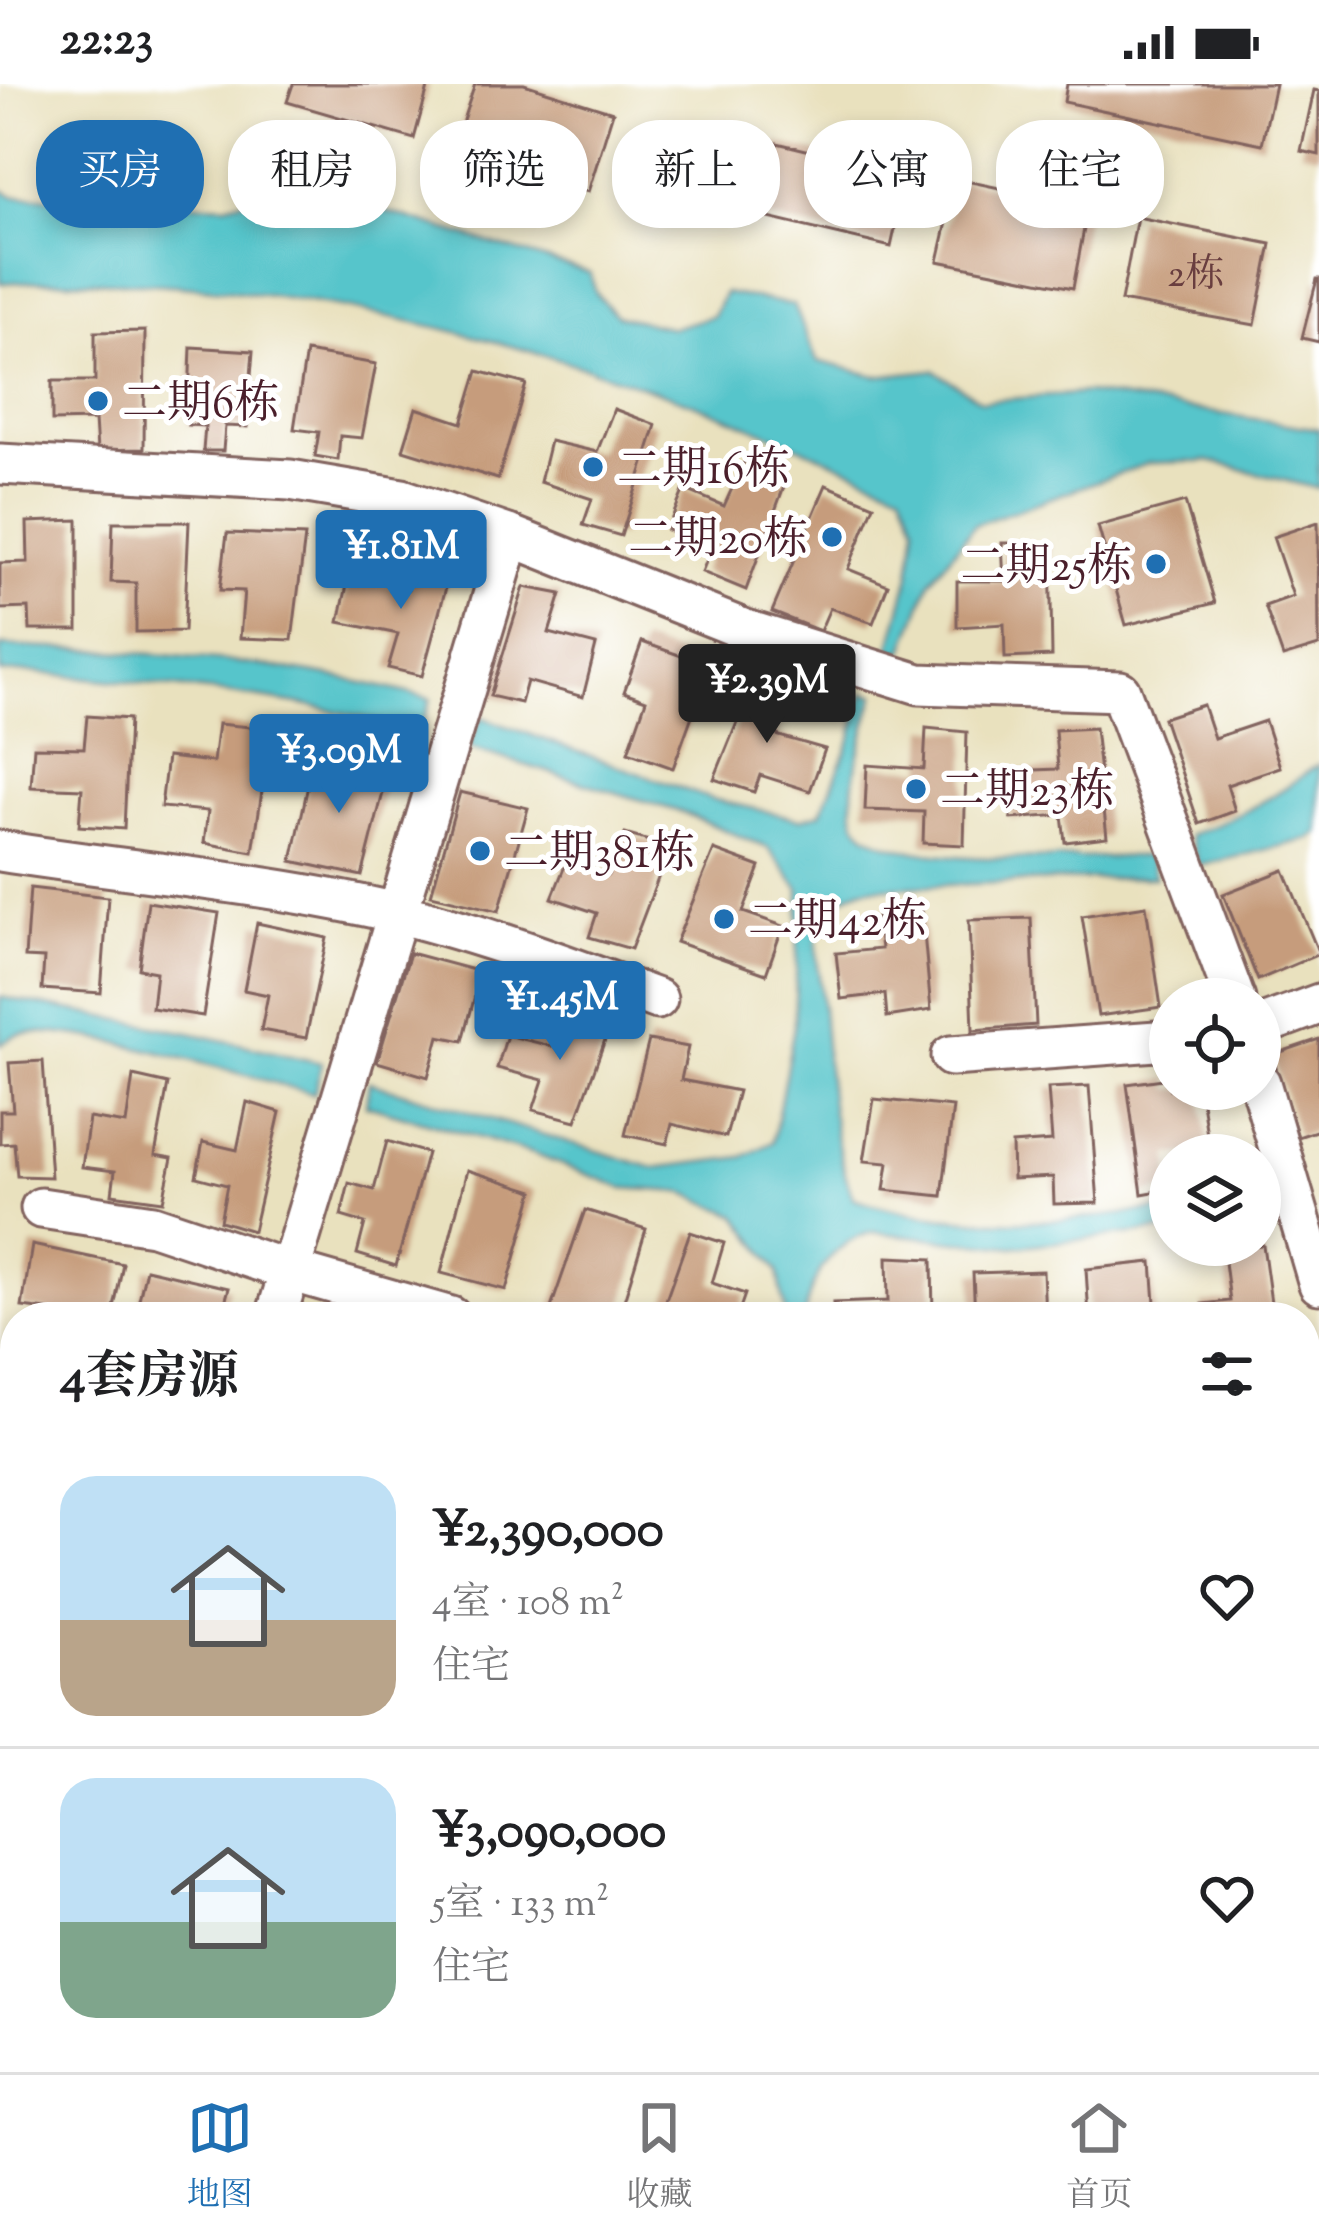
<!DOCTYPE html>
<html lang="zh">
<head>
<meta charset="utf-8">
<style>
  :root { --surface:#fff; --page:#f6f6f6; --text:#202124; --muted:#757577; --line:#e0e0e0; --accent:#1f6fb2 }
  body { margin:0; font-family:"Sorts Mill Goudy","Noto Serif SC",serif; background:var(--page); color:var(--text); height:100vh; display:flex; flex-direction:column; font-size:45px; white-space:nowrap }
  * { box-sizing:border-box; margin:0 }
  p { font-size:39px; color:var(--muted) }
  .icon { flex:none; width:66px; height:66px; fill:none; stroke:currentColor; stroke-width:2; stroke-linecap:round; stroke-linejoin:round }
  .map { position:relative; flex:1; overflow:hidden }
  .sheet { position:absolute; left:0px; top:1218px; width:1320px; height:771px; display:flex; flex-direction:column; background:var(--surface); border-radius:48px 48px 0 0; box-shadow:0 6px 18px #0003 }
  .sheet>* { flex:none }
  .guide { position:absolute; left:36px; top:36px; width:1248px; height:108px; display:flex; gap:24px }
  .buttons { position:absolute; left:1149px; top:894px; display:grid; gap:24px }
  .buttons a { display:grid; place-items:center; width:132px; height:132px; border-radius:50%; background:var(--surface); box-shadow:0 6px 18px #0003; font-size:60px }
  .price { position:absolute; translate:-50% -102px; padding:0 27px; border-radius:12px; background:var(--accent); color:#fff; font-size:39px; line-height:78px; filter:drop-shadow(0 3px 6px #0008) }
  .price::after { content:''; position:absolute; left:50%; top:72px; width:36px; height:27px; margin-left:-18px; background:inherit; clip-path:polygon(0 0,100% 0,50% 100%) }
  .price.selected { background:#222; color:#fff }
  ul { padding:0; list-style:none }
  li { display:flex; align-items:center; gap:36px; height:300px; padding:0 60px }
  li+li { border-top:3px solid var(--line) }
  li span { display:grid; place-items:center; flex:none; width:336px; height:240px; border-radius:36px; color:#555 }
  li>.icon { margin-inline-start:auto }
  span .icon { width:144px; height:144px; fill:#fffc; stroke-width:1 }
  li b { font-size:51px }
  h2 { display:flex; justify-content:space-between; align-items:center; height:144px; padding:0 60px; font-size:51px }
  .chip { padding:0 42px; border-radius:48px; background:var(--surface); box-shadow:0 6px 18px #0003; font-size:42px; line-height:108px }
  .chip.selected { background:var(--accent); color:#fff }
  .status { display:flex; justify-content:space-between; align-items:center; height:84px; padding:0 60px; background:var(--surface); direction:ltr }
  .status svg { height:33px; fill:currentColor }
  .tab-bar { display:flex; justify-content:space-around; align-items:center; height:168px; border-top:3px solid var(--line); background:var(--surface); font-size:33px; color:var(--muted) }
  .tab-bar a { display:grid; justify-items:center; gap:6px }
  .tab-bar .selected { color:var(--accent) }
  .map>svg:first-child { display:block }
</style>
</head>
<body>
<div class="status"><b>22:23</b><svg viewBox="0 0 49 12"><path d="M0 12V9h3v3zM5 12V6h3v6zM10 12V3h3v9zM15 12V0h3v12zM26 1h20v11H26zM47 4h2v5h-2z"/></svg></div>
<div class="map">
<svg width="1319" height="1988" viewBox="0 0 1319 1988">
  <rect width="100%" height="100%" fill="#fff"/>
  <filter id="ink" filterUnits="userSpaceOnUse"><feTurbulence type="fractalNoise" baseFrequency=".00833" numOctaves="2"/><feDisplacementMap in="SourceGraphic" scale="24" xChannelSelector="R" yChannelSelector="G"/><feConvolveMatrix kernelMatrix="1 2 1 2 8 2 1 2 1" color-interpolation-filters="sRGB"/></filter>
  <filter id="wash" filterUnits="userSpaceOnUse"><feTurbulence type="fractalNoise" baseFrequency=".004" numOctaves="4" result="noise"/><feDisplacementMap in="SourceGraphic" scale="48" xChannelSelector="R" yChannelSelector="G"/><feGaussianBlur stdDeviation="2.7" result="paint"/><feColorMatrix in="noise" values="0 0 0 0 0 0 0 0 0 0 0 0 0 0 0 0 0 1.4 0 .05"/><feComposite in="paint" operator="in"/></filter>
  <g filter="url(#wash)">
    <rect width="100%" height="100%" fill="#e9e1be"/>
    <g fill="#57c5cb" stroke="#50727b" stroke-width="3">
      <path d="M295 100 590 189 596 210 617 232 672 244 713 232 724 209 794 221 817 277 876 292 934 286 982 317 1087 309 1319 345V405L1209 377 1149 379 974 441 930 498 903 569 890 566 910 491 916 441 902 407C827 375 751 340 674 313 464 239 222 186 0 199V105L13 112 226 121Z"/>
      <path d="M0 562C146 567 289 577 431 615L419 649C292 610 160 602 29 588L0 589Z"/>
      <path d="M863 609 875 611C866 644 845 705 856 737 874 789 1098 772 1149 772L1155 793 864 804C847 810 829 821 821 838 812 857 820 892 821 912 827 981 829 1049 853 1114 955 1148 1065 1139 1170 1124V1146L1013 1163 872 1148C831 1160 811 1192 804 1233H786L778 1187 738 1132 683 1108 624 1104 525 1067 366 1021 369 998 654 1084 743 1073 773 1058 794 943 800 805 768 764 684 729 469 664 481 633 711 715 800 735 821 729 852 653Z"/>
      <path d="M1319 680V749L1310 755 1199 782 1189 751C1238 735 1277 711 1319 680Z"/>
      <path d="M0 913 195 950 322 979 314 1010C254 994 68 936 16 951 14 951 2 960 0 961Z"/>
    </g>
    <g id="blocks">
      <g fill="#c69c7b">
        <path d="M293 0H429L414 55 287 18Z"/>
        <path d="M475 0H524L613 28 588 108 452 69Z"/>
        <path d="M1067 0H1275L1262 60 1064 18Z"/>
        <path d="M1314 6 1319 7V71L1301 67Z"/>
        <path d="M777 59 907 90 891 163 760 132Z"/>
        <path d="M957 95 1088 123 1073 204 938 177Z"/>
        <path d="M1137 133 1271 160 1255 241 1121 217Z"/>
        <path d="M1317 195H1319V258L1302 254Z"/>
        <path d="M145 247 144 365 97 366 95 336 52 337V297H95V248Z"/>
        <path d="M191 263 253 267 247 343 225 342 223 367H203L205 342 188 341Z"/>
        <path d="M306 268 376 280 362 354 340 352 338 376 315 372 319 348 294 345Z"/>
        <path d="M478 287 526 300 498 395 403 366 416 324 462 339Z"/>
        <path d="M614 325 656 341 621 452 583 441 592 415 540 398 550 357 597 368Z"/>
        <path d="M745 376 787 394 746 506 702 488 712 463 667 446 684 405 724 422Z"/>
        <path d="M826 401 874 421 848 485 888 501 873 539 830 524 820 547 772 528Z"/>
        <path d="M1185 418 1215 519 1126 541 1098 442Z"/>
        <path d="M78 436V546H30L29 524 0 525V479L28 478 27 438Z"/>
        <path d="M113 438H189L184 547 136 548V499L111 498Z"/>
        <path d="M1318 438 1319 562 1283 573 1265 522 1293 512 1273 453Z"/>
        <path d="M227 449 305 452 292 556 240 554 244 507 220 506Z"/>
        <path d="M1002 459H1050L1052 572 1005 574 1004 540 957 543V497H1004Z"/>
        <path d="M417 473 452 481 422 592 388 584 398 550 339 538 349 492 408 505Z"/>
        <path d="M524 503 561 510 549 549 596 561 583 613 527 597 521 619 490 612Z"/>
        <path d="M642 558 710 582 673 684 628 668 646 616 624 608Z"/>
        <path d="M754 597 792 609 776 651 825 665 810 707 760 691 754 708 714 695Z"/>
        <path d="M1203 621 1214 654 1265 637 1280 683 1227 701 1235 727 1199 740 1163 634Z"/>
        <path d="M87 632 129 635 124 745 79 742 82 705 31 703 34 663 84 664Z"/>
        <path d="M218 640 271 645 253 768 204 759 208 727 161 723 167 673 213 678Z"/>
        <path d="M926 644 967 648 964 761 923 759 924 728 865 726 867 681 924 685Z"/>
        <path d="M1095 644 1107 753 1065 758 1062 731 1011 735 1008 687 1058 685 1055 646Z"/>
        <path d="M314 673 388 689 362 792 292 777Z"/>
        <path d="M460 708 528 724 499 827 431 811Z"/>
        <path d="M625 750 670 763 631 865 589 853 597 829 552 814 566 779 608 791Z"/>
        <path d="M714 766 760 783 743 828 783 842 766 890 676 858Z"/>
        <path d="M1284 786 1319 870 1258 896 1223 810Z"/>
        <path d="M30 804 108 813 101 909 42 905 44 874 25 873Z"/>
        <path d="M148 818 219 829 203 932 152 924 156 888 139 885Z"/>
        <path d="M1146 822 1161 923 1098 932 1082 832Z"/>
        <path d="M922 827 931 926 887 933 885 910 841 915 836 869 881 865 877 832Z"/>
        <path d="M1031 834 1036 941 973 946 969 836Z"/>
        <path d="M257 839 327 854 306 954 261 946 268 911 244 906Z"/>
        <path d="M410 869 481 888 463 957 439 952 428 993 377 978Z"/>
        <path d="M568 923 611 939 576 1037 533 1026 543 996 497 984 507 951 554 963Z"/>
        <path d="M1319 955V1046L1298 1053 1272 971Z"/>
        <path d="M649 956 688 963 681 996 738 1007 726 1053 672 1040 667 1060 625 1051Z"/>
        <path d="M43 977 51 1093 17 1092 14 1059 0 1060V1027H13L9 979Z"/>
        <path d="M133 992 168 1000 155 1071 172 1074 163 1117 112 1110 115 1087 82 1083 89 1034 126 1040Z"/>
        <path d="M1170 994V1005H1200L1210 1071H1170V1105L1142 1110 1127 1000Z"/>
        <path d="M1089 1002 1098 1119 1054 1120 1053 1093 1013 1095 1012 1060 1052 1057 1048 1004Z"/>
        <path d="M874 1015 953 1023 942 1112 884 1106 888 1079 864 1077Z"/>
        <path d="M247 1018 280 1028 253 1147 220 1137 227 1101 196 1093 203 1058 237 1066Z"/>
        <path d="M387 1057 427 1069 396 1182 357 1170 365 1139 341 1132 349 1099 374 1106Z"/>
        <path d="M467 1086 534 1107 506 1206 441 1189Z"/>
        <path d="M585 1126 646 1145 619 1233H577L551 1224Z"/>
        <path d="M690 1148 724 1159 712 1199 745 1210 737 1233H660Z"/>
        <path d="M32 1161 123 1180 112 1233H47L48 1226 22 1223Z"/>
        <path d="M1263 1161 1273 1233H1204L1202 1220 1230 1217 1223 1163Z"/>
        <path d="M887 1173 932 1175 933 1233H834L833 1219 888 1217Z"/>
        <path d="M1152 1178 1156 1233H1089L1086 1185Z"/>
        <path d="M146 1185 229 1204 221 1233H135Z"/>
        <path d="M1043 1187 1045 1233H975L973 1189Z"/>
        <path d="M1319 1339V1412L1305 1413V1340Z"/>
        <path d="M1319 1563V1659L1305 1661V1565Z"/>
        <path d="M12 1570H15V1660L4 1659Z"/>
        <path d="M15 1773V1871H0V1774Z"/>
      </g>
    </g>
  </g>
  <g filter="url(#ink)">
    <use href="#blocks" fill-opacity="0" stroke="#82635e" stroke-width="3"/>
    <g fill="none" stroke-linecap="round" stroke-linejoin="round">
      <g stroke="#82635e" stroke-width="45">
        <g id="minor">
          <path d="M0 380 290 396 402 415 511 452 743 545 919 600 1120 607 1235 915"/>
          <path d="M0 767C132 788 266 798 397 829 486 851 571 883 657 915"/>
          <path d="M1260 942 1319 920"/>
          <path d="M951 972 1170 956"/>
          <path d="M1260 999 1319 1200"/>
          <path d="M41 1124 153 1141 290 1187 451 1233"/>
          <path d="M276 1233 511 452"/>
          <path d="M1305 1305 1319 1303"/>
          <path d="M0 1315 15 1317"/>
          <path d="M1305 1493 1319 1491"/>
          <path d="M0 1705 15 1707"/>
          <path d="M1305 1847 1319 1846"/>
        </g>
      </g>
      <use href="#minor" stroke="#fff" stroke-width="39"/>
    </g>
  </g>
  <g fill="#1f6fb2" stroke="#fff" stroke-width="4.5">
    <circle cx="98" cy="317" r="12"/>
    <circle cx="593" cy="383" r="12"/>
    <circle cx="832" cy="453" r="12"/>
    <circle cx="1156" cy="480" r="12"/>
    <circle cx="916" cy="705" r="12"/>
    <circle cx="480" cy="767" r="12"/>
    <circle cx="724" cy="835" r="12"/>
  </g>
  <g text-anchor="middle" stroke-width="10" stroke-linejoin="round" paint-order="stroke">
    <g font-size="39" fill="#693e3f">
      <text x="1196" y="202">2栋</text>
    </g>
    <g font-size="45" fill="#4a1f2b" stroke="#fff" text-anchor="start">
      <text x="122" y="333">二期6栋</text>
      <text x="617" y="399">二期16栋</text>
      <text x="808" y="469" text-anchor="end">二期20栋</text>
      <text x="1132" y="496" text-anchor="end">二期25栋</text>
      <text x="940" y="721">二期23栋</text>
      <text x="504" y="783">二期381栋</text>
      <text x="748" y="851">二期42栋</text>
    </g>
  </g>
</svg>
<div class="buttons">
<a><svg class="icon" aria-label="locate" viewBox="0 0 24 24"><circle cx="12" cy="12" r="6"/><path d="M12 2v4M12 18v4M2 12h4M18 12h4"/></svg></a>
<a><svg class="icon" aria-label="layers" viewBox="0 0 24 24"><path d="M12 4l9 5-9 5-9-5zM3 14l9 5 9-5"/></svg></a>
</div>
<b class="price" style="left:401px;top:528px">¥1.81M</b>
<b class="price selected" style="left:767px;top:662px">¥2.39M</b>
<b class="price" style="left:339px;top:732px">¥3.09M</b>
<b class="price" style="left:560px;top:979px">¥1.45M</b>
<div class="guide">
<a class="chip selected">买房</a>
<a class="chip">租房</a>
<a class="chip">筛选</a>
<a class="chip">新上</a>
<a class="chip">公寓</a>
<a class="chip">住宅</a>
</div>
<section class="sheet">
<h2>4套房源<svg class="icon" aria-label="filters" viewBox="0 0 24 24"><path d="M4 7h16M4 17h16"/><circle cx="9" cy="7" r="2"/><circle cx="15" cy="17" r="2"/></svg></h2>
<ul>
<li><span style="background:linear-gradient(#bfe0f5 60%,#b9a48a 0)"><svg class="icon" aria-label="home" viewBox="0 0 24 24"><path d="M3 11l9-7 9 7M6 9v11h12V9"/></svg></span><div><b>¥2,390,000</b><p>4室 · 108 m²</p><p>住宅</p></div><svg class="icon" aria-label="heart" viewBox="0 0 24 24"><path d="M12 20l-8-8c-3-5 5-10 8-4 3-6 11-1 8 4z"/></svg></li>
<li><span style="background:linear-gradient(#bfe0f5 60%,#7fa58c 0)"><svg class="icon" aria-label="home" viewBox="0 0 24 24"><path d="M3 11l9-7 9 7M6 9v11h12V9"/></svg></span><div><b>¥3,090,000</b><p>5室 · 133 m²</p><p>住宅</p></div><svg class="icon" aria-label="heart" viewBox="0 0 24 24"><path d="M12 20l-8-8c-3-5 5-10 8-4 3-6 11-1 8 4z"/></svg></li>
</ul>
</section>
</div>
<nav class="tab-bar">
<a class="selected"><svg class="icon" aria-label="map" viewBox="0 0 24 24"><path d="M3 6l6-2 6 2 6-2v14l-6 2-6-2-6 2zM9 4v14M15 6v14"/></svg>地图</a>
<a><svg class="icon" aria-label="saved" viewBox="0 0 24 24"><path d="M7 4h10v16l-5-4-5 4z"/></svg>收藏</a>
<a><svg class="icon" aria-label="home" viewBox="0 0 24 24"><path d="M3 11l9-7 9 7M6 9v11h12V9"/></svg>首页</a>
</nav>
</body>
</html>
